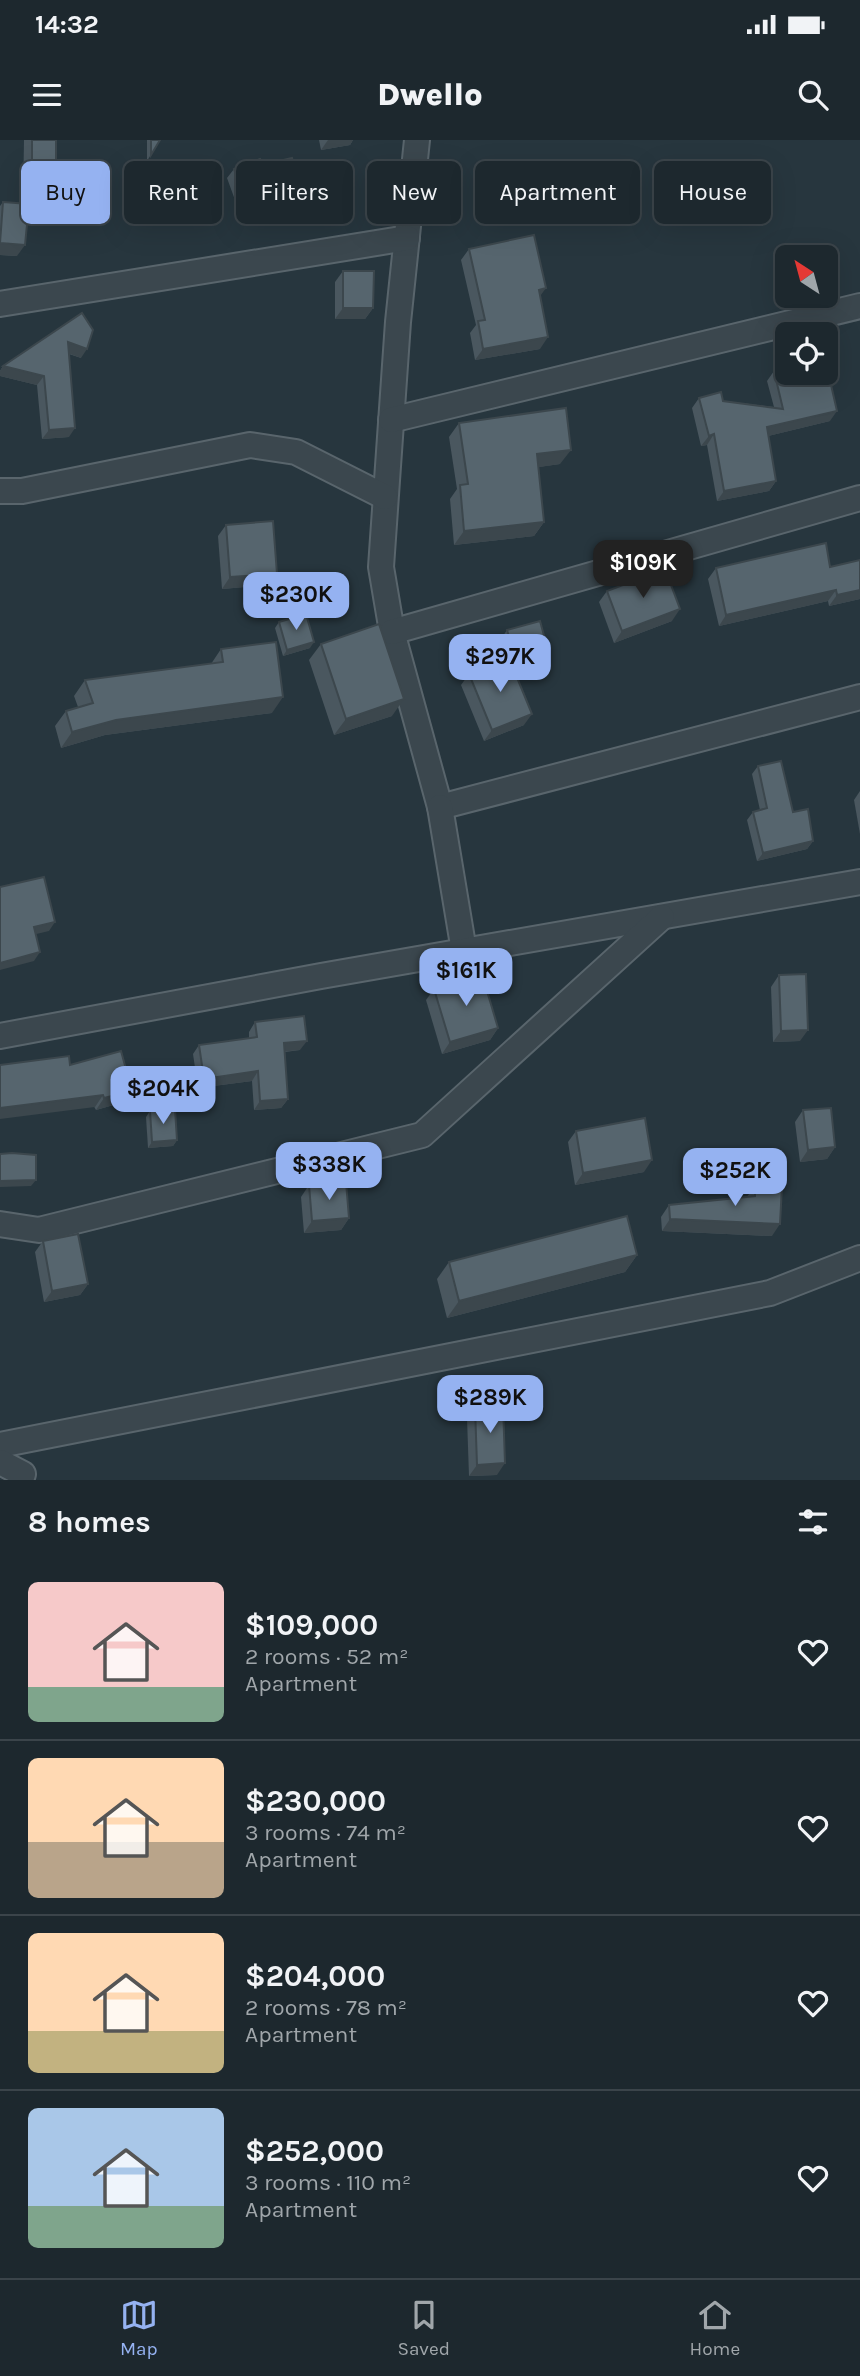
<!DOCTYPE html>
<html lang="en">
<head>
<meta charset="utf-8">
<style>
  :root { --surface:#1d282e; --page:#253036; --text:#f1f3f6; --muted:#a0a6aa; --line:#3b444a; --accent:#95b2f1 }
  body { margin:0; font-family:Karla,sans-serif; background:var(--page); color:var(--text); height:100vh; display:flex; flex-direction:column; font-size:26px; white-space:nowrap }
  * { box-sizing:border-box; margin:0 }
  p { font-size:23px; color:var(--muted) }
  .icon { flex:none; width:38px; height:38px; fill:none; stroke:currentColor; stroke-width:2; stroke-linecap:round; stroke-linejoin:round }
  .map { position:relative; height:1340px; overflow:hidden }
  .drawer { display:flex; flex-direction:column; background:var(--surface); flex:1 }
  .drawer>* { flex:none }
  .top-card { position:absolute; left:21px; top:21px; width:819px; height:63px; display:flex; gap:14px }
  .needle { width:46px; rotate:324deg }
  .tools { position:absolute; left:775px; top:105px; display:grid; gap:14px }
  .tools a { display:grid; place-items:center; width:63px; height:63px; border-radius:10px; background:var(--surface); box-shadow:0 7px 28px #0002,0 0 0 2px var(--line); font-size:35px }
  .price { position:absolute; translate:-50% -60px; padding:0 16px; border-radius:14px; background:var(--accent); color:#111; font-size:23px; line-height:46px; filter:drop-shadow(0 2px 4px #0008) }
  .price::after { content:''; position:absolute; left:50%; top:42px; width:21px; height:16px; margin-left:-10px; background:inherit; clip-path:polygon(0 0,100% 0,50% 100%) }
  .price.on { background:#222; color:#fff }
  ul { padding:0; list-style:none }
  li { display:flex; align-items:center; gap:21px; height:175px; padding:0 28px }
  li+li { border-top:2px solid var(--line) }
  li span { display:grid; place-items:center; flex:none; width:196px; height:140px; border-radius:10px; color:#555 }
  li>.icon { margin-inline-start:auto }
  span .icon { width:84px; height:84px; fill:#fffc; stroke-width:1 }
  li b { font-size:30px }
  h2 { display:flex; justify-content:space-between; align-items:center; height:84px; padding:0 28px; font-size:30px }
  .pill { padding:0 24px; border-radius:10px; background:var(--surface); box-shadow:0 7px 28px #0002,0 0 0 2px var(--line); font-size:24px; line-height:63px }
  .pill.on { background:var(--accent); color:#111 }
  .status { display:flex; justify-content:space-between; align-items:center; height:49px; padding:0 35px; background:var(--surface); direction:ltr }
  .status svg { height:19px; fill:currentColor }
  header { display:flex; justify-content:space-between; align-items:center; height:91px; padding:0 28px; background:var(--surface); font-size:32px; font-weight:800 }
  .dock { display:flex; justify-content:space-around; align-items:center; height:98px; border-top:2px solid var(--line); background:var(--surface); font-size:19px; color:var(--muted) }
  .dock a { display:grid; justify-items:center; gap:4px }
  .dock .on { color:var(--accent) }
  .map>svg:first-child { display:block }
</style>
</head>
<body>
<div class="status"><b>14:32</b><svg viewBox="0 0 49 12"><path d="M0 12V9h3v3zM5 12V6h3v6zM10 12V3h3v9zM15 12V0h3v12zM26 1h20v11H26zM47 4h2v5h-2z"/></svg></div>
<header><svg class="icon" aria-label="menu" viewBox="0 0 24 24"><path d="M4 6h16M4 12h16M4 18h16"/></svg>Dwello<svg class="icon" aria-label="search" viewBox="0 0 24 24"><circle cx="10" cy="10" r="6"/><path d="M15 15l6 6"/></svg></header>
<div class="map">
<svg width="860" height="1340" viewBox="0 0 860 1340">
  <rect width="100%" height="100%" fill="#27363e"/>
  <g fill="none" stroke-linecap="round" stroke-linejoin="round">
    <g stroke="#59656c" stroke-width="28">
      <g id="street">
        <path d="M417 0 398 182 381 427 392 492 440 667 860 557"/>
        <path d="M0 164 407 98"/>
        <path d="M391 280 860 166"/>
        <path d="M0 351H22L250 305 296 312 385 357"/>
        <path d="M392 492 860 358"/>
        <path d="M440 667 464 811"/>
        <path d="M0 896 321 836 860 742"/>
        <path d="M0 1084 39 1090 422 995 662 777"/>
        <path d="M0 1305 770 1153 860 1118"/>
        <path d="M0 1322 23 1334 21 1340"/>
      </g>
    </g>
    <use href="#street" stroke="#3b474e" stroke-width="24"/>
  </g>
  <g fill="#4a575f">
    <path d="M24 0H56V47L48 59H23Z"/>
    <path d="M147 0H160L147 21Z"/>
    <path d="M319 0H353L350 5 321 10Z"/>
    <path d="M262 25 298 42 291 51 273 56 268 72 243 82 227 38 234 29Z"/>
    <path d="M3 62 17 116 0 115V66Z"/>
    <path d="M469 109 540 156V209L475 220 470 193 476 185 461 120Z"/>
    <path d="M343 131 373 168 365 179H335V142Z"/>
    <path d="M82 173 81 218 69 214V297L42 299 37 245 0 236V231L3 226Z"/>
    <path d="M774 231 830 281 768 296 776 341 769 351 717 361 707 305 701 306 692 268 699 258 774 267 767 241Z"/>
    <path d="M459 283 560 324 538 327 544 382 534 396 454 405 450 359 457 349 449 297Z"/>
    <path d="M226 385 277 434 269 445 222 449 218 396Z"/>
    <path d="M860 420V459L829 466 828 461 719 486 708 439 716 428 830 427Z"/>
    <path d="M607 451 672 481 614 503 599 462Z"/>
    <path d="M279 482 310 508 283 516 275 488Z"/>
    <path d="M507 490 548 510 540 522 514 530 524 585 484 601 461 545 469 534 505 520 499 502Z"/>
    <path d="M321 504 392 576 334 595 309 520Z"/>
    <path d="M221 509 272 573 105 595 61 608 55 586 66 571 78 567 74 556 85 540 211 524Z"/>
    <path d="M758 626 813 701 807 709 757 721 747 680 753 672 760 670 752 634Z"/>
    <path d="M860 651V694L854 660Z"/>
    <path d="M779 835 800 901 773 902 771 847Z"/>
    <path d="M434 849 498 888 490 900 442 914 426 860Z"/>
    <path d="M255 882 300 910 285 912 288 959 281 968 254 970 252 941 198 948 193 914 199 905 249 898V892Z"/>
    <path d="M70 925 124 962 96 970Z"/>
    <path d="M803 970 835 1007 827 1019 800 1022 795 982Z"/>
    <path d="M150 971 177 1000 173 1006 148 1008 146 977Z"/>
    <path d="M576 991 644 1032 575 1045 568 1002Z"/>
    <path d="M309 1045 349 1078 341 1090 304 1093 301 1057Z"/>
    <path d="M755 1045 772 1096 662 1091 661 1077 669 1065 747 1057Z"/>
    <path d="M43 1101 88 1144 80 1155 44 1162 35 1112Z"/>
    <path d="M637 1115 625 1132 447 1178 437 1139 449 1122Z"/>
    <path d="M475 1267 497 1335 469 1336 467 1278Z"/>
  </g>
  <g fill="#3c474d">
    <path d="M328 0H353L350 5 321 10Z"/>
    <path d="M298 42 291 51 263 58 270 48Z"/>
    <path d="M32 47H56L48 59H23Z"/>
    <path d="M275 63 268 72 243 82 249 72Z"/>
    <path d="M0 103 25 105 17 116 0 115Z"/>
    <path d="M546 148 538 159 539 150Z"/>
    <path d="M343 168H373L365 179H335Z"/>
    <path d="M548 197 540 209 475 220 483 209Z"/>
    <path d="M68 202 87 209 81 218 62 211Z"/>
    <path d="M3 226 44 236 37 245 0 236V231Z"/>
    <path d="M837 271 830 281 760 298 767 287Z"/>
    <path d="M75 288 69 297 42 299 49 290Z"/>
    <path d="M714 294 707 305 701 306 709 296Z"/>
    <path d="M571 310 560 324 527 329 537 314Z"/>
    <path d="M776 341 769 351 717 361 724 351Z"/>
    <path d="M544 382 534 396 454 405 464 391Z"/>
    <path d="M277 434 269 445 222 449 230 437Z"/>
    <path d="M836 450 828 461 719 486 726 475Z"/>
    <path d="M860 450V459L829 466 837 455Z"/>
    <path d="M680 469 672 481 614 503 622 491Z"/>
    <path d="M314 502 310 508 283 516 287 510Z"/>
    <path d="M548 510 540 522 508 531 516 520Z"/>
    <path d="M283 557 272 573 105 595 61 608 72 592 116 580Z"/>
    <path d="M404 559 392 576 334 595 346 579Z"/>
    <path d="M532 574 524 585 484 601 492 590Z"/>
    <path d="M813 701 807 709 757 721 763 713Z"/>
    <path d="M55 782 49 791 28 796 34 787Z"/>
    <path d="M40 812 34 821 0 830V823Z"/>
    <path d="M498 888 490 900 442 914 450 902Z"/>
    <path d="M808 890 800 901 773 902 781 891Z"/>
    <path d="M307 901 300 910 278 912 284 903Z"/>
    <path d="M258 931 252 941 198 948 204 939Z"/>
    <path d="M132 951 124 962 96 970 104 958Z"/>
    <path d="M103 955 95 967 0 979V968Z"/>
    <path d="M288 959 281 968 254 970 260 961Z"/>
    <path d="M177 1000 173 1006 148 1008 152 1002Z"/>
    <path d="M835 1007 827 1019 800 1022 808 1010Z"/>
    <path d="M652 1020 644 1032 575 1045 583 1033Z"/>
    <path d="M36 1040 31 1046 0 1047V1041Z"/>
    <path d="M349 1078 341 1090 304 1093 312 1081Z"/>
    <path d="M670 1079 780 1084 772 1096 662 1091Z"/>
    <path d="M637 1115 625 1132 447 1178 459 1161Z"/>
    <path d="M88 1144 80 1155 44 1162 52 1151Z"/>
    <path d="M505 1323 497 1335 469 1336 477 1325Z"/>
  </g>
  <g fill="#56656e" stroke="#3c474d" stroke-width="2">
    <rect x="32" y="0" width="24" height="47"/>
    <path d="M151 0H160L151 15Z"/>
    <path d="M292 18 298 42 270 48 275 63 249 72 234 29 260 19 262 25Z"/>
    <path d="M3 62 29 64 25 105 0 103Z"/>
    <path d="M534 95 546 148 539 150 548 197 483 209 478 181 485 180 469 109Z"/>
    <path d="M343 131H374L373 168H343Z"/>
    <path d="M82 173 93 190 87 209 68 202 75 288 49 290 44 236 3 226Z"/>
    <path d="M826 223 837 271 767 287 776 341 724 351 714 294 709 296 699 258 721 252 723 261 783 269 774 231 788 227V233H826Z"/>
    <path d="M566 268 571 310 537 314 544 382 464 391 460 345 468 344 459 283Z"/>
    <path d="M273 381 277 434 230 437 226 385Z"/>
    <path d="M826 403 830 427 860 420V450L837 455 836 450 726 475 716 428Z"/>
    <path d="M665 429 680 469 622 491 607 451Z"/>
    <path d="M306 474 314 502 287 510 279 482Z"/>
    <path d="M540 481 548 510 516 520 507 490Z"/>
    <path d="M379 484 404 559 346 579 321 504Z"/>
    <path d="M276 502 283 557 116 580 72 592 66 571 93 563 85 540 223 522 221 509Z"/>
    <path d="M509 518 532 574 492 590 469 534Z"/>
    <path d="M781 621 793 672 808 669 813 701 763 713 753 672 767 668 758 626Z"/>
    <path d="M44 737 55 782 34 787 40 812 0 823V747Z"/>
    <path d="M482 834 498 888 450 902 434 849Z"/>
    <path d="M806 834 808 890 781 891 779 835Z"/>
    <path d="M304 876 307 901 284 903 288 959 260 961 258 931 204 939 199 905 257 897 255 882Z"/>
    <path d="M121 911 132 951 104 958 103 955 0 968V925L69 916 70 925Z"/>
    <path d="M831 968 835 1007 808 1010 803 970Z"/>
    <path d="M175 969 177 1000 152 1002 150 971Z"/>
    <path d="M645 978 652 1020 583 1033 576 991Z"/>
    <path d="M12 1013 36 1015V1040L0 1041V1014Z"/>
    <path d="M346 1042 349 1078 312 1081 309 1045Z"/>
    <path d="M755 1045 782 1046 780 1084 670 1079 669 1065 755 1056Z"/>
    <path d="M627 1076 637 1115 459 1161 449 1122Z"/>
    <path d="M78 1094 88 1144 52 1151 43 1101Z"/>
    <path d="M503 1265 505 1323 477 1325 475 1267Z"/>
  </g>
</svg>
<div class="tools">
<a><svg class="needle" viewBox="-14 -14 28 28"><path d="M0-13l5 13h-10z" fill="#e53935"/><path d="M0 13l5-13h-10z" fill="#a0a6aa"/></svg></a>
<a><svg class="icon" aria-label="locate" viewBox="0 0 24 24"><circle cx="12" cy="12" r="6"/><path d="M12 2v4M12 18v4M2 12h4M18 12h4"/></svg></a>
</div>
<b class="price on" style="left:643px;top:460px">$109K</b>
<b class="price" style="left:296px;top:492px">$230K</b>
<b class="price" style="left:500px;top:554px">$297K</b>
<b class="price" style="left:466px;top:868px">$161K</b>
<b class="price" style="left:163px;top:986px">$204K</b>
<b class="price" style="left:329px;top:1062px">$338K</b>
<b class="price" style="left:735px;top:1068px">$252K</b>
<b class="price" style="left:490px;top:1295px">$289K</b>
<div class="top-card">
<a class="pill on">Buy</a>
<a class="pill">Rent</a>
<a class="pill">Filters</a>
<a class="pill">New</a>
<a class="pill">Apartment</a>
<a class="pill">House</a>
</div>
</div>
<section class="drawer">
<h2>8 homes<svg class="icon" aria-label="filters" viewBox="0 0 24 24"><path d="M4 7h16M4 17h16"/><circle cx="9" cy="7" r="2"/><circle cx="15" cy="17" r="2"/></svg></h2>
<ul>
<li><span style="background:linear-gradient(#f6c9c9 75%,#7fa58c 0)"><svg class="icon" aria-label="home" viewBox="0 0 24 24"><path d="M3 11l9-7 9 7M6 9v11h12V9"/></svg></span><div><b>$109,000</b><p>2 rooms · 52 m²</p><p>Apartment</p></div><svg class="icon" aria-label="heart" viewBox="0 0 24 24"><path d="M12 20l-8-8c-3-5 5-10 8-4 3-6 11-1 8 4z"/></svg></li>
<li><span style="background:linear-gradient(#ffd9b3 60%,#b9a48a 0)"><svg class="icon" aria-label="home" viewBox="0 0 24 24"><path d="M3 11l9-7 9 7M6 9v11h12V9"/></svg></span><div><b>$230,000</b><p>3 rooms · 74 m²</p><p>Apartment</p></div><svg class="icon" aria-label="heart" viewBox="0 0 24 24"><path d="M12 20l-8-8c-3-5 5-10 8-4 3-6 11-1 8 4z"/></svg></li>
<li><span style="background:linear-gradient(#ffd9b3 70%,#c2b280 0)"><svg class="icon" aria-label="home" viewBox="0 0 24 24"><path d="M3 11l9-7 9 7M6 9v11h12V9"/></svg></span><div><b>$204,000</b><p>2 rooms · 78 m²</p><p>Apartment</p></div><svg class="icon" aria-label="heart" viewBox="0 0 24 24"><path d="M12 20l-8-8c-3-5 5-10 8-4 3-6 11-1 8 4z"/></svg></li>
<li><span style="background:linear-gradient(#a9c7e8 70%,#7fa58c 0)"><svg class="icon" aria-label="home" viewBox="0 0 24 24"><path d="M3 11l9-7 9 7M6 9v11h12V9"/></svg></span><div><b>$252,000</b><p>3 rooms · 110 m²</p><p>Apartment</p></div><svg class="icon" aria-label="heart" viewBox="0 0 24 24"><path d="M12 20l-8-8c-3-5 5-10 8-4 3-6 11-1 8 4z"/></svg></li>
</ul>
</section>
<nav class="dock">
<a class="on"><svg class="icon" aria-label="map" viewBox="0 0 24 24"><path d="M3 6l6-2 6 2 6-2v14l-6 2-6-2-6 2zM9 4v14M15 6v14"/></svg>Map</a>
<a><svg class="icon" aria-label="saved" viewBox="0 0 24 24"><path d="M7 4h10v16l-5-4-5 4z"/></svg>Saved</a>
<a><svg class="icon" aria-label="home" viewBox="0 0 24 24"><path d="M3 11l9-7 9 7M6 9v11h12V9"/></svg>Home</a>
</nav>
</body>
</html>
